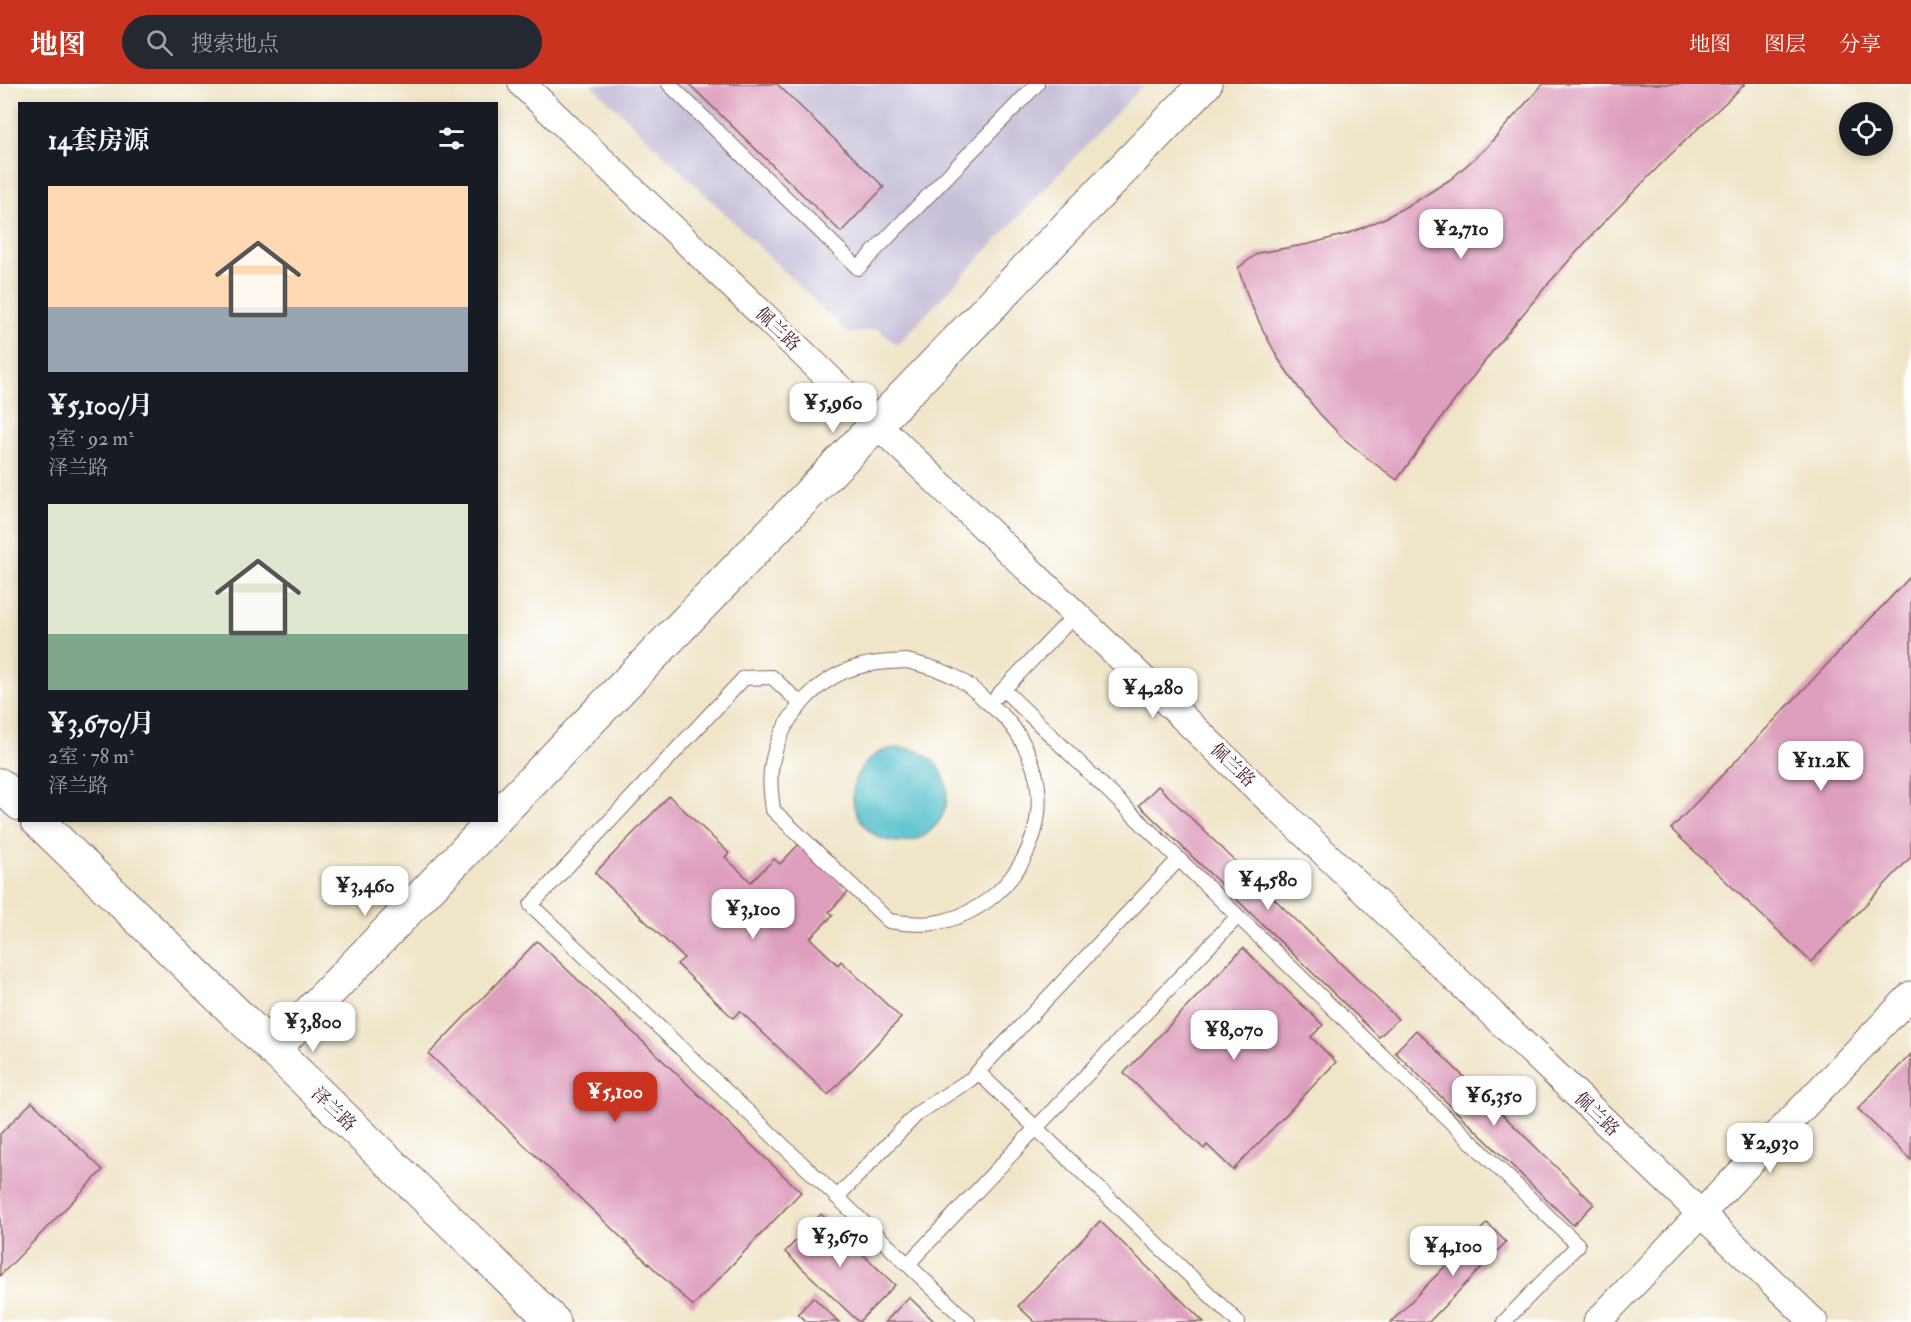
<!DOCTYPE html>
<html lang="zh">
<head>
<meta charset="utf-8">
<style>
  :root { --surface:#171b24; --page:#242831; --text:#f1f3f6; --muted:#9ea1a6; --accent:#c8321e }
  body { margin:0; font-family:"IM FELL Double Pica","Noto Serif SC",serif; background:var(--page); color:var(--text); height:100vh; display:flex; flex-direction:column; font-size:22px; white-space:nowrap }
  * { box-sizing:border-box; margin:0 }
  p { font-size:20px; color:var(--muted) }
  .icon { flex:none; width:33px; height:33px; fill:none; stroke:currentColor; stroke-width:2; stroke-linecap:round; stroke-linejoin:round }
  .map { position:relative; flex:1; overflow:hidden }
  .sheet { position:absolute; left:18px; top:18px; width:480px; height:720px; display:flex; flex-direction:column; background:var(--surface); border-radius:0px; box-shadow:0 3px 9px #0003 }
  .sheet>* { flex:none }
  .controls { position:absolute; left:1839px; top:18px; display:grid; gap:12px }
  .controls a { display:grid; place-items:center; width:54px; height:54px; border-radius:50%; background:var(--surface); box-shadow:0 3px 9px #0003; font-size:30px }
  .price { position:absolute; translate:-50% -51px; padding:0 14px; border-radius:12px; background:#fff; color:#222; font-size:20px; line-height:39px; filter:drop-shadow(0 2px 3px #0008) }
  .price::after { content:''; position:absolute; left:50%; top:36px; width:18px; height:14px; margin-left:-9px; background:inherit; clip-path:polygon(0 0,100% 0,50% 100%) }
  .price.active { background:var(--accent); color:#fff }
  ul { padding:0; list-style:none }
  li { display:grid; align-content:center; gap:12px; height:318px; padding:0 30px }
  li span { display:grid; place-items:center; height:186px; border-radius:0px; color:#555 }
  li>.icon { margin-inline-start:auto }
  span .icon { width:108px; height:108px; fill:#fffc; stroke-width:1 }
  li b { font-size:26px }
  h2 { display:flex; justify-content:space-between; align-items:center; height:72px; padding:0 30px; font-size:26px }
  header { display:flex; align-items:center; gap:36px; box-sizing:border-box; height:84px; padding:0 30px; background:var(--accent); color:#fff }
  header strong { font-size:28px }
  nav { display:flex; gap:33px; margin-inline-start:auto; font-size:21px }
  .search { width:420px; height:54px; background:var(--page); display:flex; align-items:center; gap:15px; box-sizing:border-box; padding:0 21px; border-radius:33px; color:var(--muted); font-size:22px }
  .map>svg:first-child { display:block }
</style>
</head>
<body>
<header>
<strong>地图</strong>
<div class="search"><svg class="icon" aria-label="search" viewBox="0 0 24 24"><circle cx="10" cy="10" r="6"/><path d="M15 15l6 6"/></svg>搜索地点</div>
<nav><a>地图</a><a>图层</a><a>分享</a></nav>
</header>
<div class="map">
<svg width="1911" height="1238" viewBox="0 0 1911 1238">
  <rect width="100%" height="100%" fill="#fff"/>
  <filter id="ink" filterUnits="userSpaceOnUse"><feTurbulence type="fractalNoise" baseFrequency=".0167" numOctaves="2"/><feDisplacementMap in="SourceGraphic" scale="12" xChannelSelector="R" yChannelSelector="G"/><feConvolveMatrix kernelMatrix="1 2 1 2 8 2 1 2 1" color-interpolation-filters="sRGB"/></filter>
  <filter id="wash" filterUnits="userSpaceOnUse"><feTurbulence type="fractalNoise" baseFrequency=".008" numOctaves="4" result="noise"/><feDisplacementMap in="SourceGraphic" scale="24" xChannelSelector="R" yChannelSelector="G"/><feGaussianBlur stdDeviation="1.35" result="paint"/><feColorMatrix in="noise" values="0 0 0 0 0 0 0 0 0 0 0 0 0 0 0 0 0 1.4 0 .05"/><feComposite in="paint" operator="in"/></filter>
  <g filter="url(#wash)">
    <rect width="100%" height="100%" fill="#efe5c8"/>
    <path fill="#c7c0d9" d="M591 0H1144L897 261 878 245 849 250Z"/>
    <circle fill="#50bdc9" stroke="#4d6e7a" stroke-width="1.5" cx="900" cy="711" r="47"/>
    <g id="blocks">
      <g fill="#de9ebd">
        <path d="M689 0H777L884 103 841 148Z"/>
        <path d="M1543 0H1745L1669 72 1603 139 1547 201 1495 264 1445 329 1397 396 1370 376 1343 354 1320 330 1298 303 1279 276 1263 246 1249 216 1238 184 1258 169 1309 160 1347 150 1383 135 1418 116 1451 95 1484 66Z"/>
        <path d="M1911 492V773L1811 878 1671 745Z"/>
        <path d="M1158 702 1398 935 1379 953 1139 721Z"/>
        <path d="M669 712 729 769 725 773 751 798 774 775 780 780 799 760 849 807 829 828 833 831 810 854 838 881 841 877 901 934 828 1011 740 927 733 934 677 880 684 874 595 789Z"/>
        <path d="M537 857 801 1108 693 1222 429 970Z"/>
        <path d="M1243 864 1323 941 1311 953 1336 978 1233 1086 1207 1061 1204 1065 1124 989Z"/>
        <path d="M1416 946 1594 1120 1573 1141 1395 968Z"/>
        <path d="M1911 970V1076L1858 1025Z"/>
        <path d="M32 1018 103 1086 0 1192V1050Z"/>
        <path d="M821 1130 895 1201 859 1238 785 1168Z"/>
        <path d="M1100 1137 1204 1238H1035L1018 1222Z"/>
        <path d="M1487 1139 1506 1158 1429 1238H1391Z"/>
        <path d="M813 1213 839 1238H807L798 1230Z"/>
        <path d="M909 1213 935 1238H885Z"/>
      </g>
    </g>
  </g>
  <g filter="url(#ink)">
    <use href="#blocks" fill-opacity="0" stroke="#846462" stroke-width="1.5"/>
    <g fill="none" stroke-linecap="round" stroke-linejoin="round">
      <g stroke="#846462" stroke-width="16">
        <g id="service">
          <path d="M669 0 858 184 1037 0"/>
          <path d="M907 577C922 581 937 584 951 591 965 597 976 607 987 618 994 624 1002 630 1008 637 1023 655 1035 680 1038 703 1045 767 999 829 934 839 919 841 904 839 889 837L773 726C771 710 769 695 772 679 781 634 816 593 861 582 876 578 892 578 907 577Z"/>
          <path d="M1004 606 1578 1161 1504 1238"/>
          <path d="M997 612 1076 530"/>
          <path d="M801 620 772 593 744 594 531 821 968 1238"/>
          <path d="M837 1113 918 1029 971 995 1179 775"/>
          <path d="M908 1180 1036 1044 978 988"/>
          <path d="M1238 1238 1036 1044 1238 832"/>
        </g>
      </g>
      <g stroke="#846462" stroke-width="29">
        <g id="minor">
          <path d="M522 0 1814 1238"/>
          <path d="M1597 1238 1911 911"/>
        </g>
      </g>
      <g stroke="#846462" stroke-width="35">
        <g id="tertiary">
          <path d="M0 701 20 720"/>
          <path d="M496 734 1205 0"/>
          <path d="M37 736 554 1238"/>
          <path d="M273 966 495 736"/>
        </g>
      </g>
      <use href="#service" stroke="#fff" stroke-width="14"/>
      <use href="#minor" stroke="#fff" stroke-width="27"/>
      <use href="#tertiary" stroke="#fff" stroke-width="33"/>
    </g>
  </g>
  <g text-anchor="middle" stroke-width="6" stroke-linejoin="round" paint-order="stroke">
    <g font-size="18" fill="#4a1f2b" stroke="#fff">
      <text transform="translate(778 245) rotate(44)" y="6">佩兰路</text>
      <text transform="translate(1233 681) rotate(44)" y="6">佩兰路</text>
      <text transform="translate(334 1025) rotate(44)" y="6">泽兰路</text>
      <text transform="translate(1597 1030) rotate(44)" y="6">佩兰路</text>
    </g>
  </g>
</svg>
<div class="controls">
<a><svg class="icon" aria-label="locate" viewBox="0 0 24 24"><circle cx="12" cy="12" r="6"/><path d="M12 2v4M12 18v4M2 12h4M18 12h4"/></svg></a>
</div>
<b class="price" style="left:1461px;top:176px">¥2,710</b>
<b class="price" style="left:833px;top:350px">¥5,960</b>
<b class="price" style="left:1153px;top:635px">¥4,280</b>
<b class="price" style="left:1821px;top:708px">¥11.2K</b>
<b class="price" style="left:1268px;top:827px">¥4,580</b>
<b class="price" style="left:365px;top:833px">¥3,460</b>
<b class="price" style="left:753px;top:856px">¥3,100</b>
<b class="price" style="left:313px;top:969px">¥3,800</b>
<b class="price" style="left:1234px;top:977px">¥8,070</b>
<b class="price active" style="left:615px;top:1039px">¥5,100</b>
<b class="price" style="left:1494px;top:1043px">¥6,350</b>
<b class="price" style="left:1770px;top:1090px">¥2,930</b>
<b class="price" style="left:840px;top:1184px">¥3,670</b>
<b class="price" style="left:1453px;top:1193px">¥4,100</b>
<section class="sheet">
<h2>14套房源<svg class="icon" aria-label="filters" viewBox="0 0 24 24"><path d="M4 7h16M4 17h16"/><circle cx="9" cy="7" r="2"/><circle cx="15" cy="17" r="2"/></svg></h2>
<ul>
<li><span style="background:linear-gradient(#ffd9b3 65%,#9aa5b1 0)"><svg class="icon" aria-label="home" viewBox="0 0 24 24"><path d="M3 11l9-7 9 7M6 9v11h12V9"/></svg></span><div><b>¥5,100/月</b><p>3室 · 92 m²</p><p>泽兰路</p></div></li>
<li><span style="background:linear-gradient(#dfe7d0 70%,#7fa58c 0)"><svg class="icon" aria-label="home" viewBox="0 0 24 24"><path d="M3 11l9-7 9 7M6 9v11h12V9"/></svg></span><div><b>¥3,670/月</b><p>2室 · 78 m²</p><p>泽兰路</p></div></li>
</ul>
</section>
</div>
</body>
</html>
